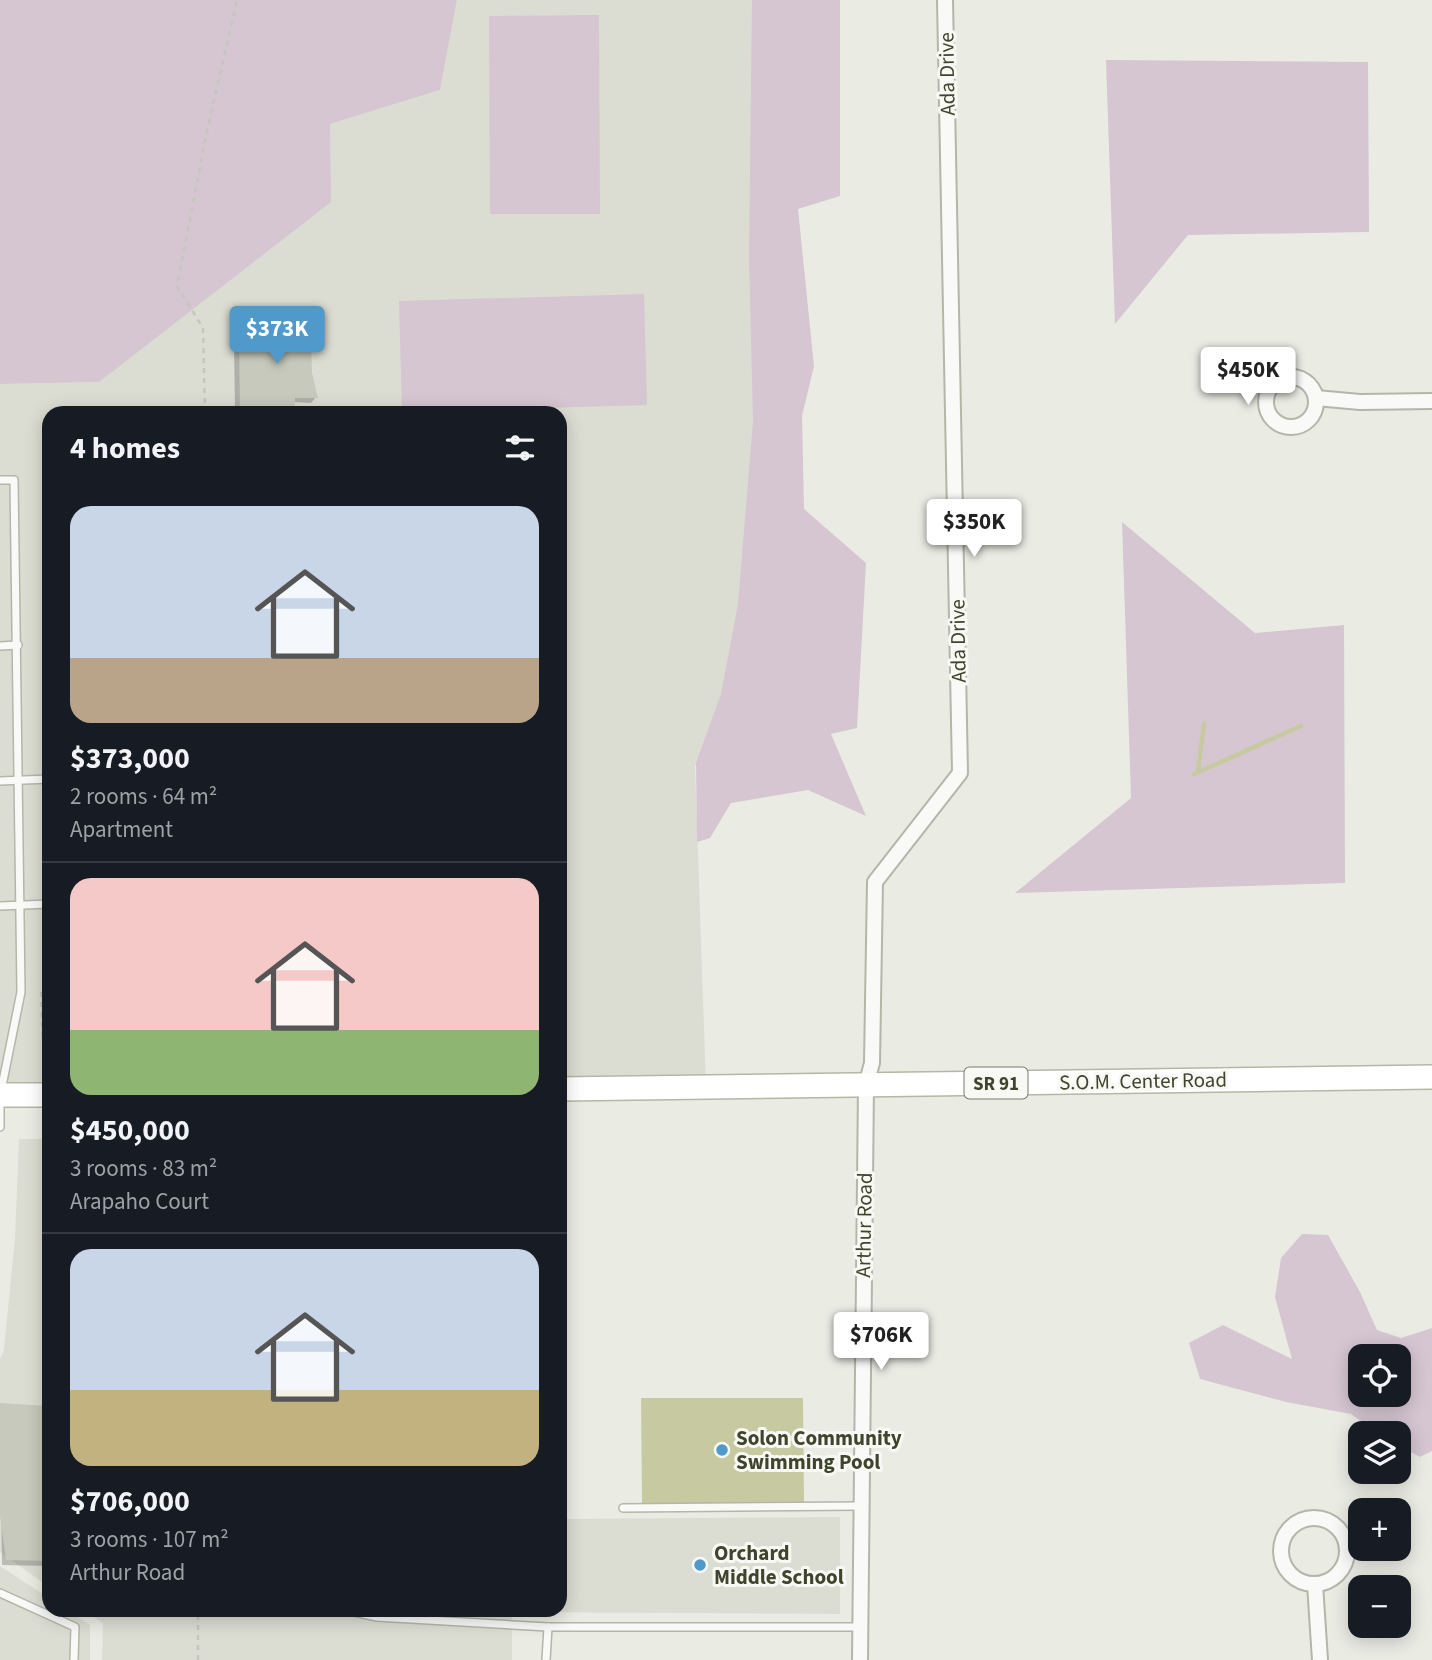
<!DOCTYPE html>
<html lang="en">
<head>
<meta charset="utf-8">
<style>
  :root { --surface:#171b24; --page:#242831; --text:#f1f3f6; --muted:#9ea1a6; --line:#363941; --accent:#4f99cb }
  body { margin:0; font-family:"Source Sans 3",sans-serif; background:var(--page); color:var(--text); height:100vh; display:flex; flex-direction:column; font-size:26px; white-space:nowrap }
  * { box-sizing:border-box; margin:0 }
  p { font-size:23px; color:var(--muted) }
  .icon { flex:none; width:38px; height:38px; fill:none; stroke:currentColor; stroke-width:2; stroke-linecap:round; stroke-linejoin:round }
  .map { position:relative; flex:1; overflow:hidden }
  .drawer { position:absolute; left:42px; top:406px; width:525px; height:1211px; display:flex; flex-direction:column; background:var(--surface); border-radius:21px; box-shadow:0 4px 18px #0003 }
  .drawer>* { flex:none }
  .controls { position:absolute; left:1348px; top:1344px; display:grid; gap:14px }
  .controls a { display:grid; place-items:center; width:63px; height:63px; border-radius:14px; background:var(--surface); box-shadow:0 4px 18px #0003; font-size:35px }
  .price { position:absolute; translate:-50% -60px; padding:0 16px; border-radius:7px; background:#fff; color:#222; font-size:23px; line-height:46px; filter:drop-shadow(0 2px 4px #0008) }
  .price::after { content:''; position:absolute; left:50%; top:42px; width:21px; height:16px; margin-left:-10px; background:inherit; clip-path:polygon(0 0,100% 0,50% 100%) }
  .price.on { background:var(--accent); color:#fff }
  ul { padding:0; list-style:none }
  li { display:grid; align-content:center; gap:14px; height:371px; padding:0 28px }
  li+li { border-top:2px solid var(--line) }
  li span { display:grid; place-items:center; height:217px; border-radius:21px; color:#555 }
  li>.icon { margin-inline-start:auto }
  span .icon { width:126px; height:126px; fill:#fffc; stroke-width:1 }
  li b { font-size:30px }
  h2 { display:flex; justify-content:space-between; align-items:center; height:84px; padding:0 28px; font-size:30px }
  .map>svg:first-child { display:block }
</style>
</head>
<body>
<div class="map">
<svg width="1432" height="1660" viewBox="0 0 1432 1660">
  <rect width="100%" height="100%" fill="#eaece4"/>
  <g fill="#dbddd2">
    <path d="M457 0H753L768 649 695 766 706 1087 560 1089V413H49V1096L0 1097V384L99 382 330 124 440 90Z"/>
    <path d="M19 1139H49V1587L0 1552V1359L4 1349 15 1238Z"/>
    <path d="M840 1517V1614L512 1612V1660H102L103 1623 83 1610H560V1519Z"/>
    <path d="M0 1566 49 1598V1610H67L90 1625V1660H0Z"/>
  </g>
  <g fill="#d5c6d1" fill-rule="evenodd">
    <path d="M0 0H457L440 90 330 124 331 202 99 382 0 384Z"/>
    <path d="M752 0H840V196L798 209 814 366 802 416 804 509 866 563 857 728 831 734 866 816 808 790 731 803 710 838 697 842 696 763 721 694 738 604 753 421 749 256Z"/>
    <path d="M599 15 600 214H490L489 16Z"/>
    <path d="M1106 60 1368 62 1369 232 1188 235 1115 324Z"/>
    <path d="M644 294 647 405 402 412 399 301Z"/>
    <path d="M1122 522 1255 633 1344 625 1345 883 1015 893 1131 798Z"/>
    <path d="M1302 1234 1328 1235 1360 1292 1377 1330 1401 1338 1432 1328V1451L1420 1457 1398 1445V1433H1378L1351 1414 1286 1402 1200 1379 1189 1343 1223 1325 1292 1359 1275 1297 1281 1258ZM1398 1356V1395H1360V1356Z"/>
  </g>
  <path fill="#c7caa1" d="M641 1398H803L804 1503H642Z"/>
  <g fill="#0003">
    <path d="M269 317 309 341 310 373 316 397 311 403 293 402V413H235L234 343 240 337H264V322Z"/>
    <path d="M0 1405 49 1408V1566L2 1565Z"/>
    <path d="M153 1610H196L194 1612Z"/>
  </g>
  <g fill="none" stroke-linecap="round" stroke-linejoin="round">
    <g stroke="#c7caa1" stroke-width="4.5">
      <path d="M1198 772 1204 724"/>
      <path d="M1194 774 1301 726"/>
    </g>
  </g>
  <g fill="#c6c9bb">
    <path d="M268 315H317L311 341 312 373 318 398H295V413H240L239 336H268Z"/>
    <path d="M0 1403 49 1406V1561L6 1560 0 1516Z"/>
  </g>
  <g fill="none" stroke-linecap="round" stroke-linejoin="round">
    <g stroke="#b3b6a9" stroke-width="10">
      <g id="lane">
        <path d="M0 480H14L21 992 1 1091"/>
        <path d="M0 646 18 645"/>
        <path d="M0 781 49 779"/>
        <path d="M0 906 49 904"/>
        <path d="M0 1127V1100"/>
        <path d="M623 1508 861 1506"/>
        <path d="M0 1593 75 1627 74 1660"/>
        <path d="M345 1610 377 1617 548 1627"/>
        <path d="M546 1660 548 1627H860"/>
      </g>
    </g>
    <g stroke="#b3b6a9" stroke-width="18">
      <g id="street">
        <circle cx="1291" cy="402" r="25"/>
        <path d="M1316 398 1360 402 1432 401"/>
        <circle cx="1314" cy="1551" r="33"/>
        <path d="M1315 1584 1320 1660"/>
        <path d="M860 1660 866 1085 872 1063 875 882 960 773 945 0"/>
      </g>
    </g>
    <g stroke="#b4b7a4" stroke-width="26">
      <g id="primary">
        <path d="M560 1089 1432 1077"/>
        <path d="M0 1095H49"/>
      </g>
    </g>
    <g stroke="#c5c7be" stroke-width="2.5" stroke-dasharray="5 5" stroke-linecap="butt">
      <path d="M205 413 203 328 177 286 207 131 237 0"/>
      <path d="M41 992 43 1044"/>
      <path d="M198 1660V1615L203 1610"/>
    </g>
    <use href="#lane" stroke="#f9faf7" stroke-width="7"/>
    <use href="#street" stroke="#f9faf7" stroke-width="14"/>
    <use href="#primary" stroke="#fff" stroke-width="23"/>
  </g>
  <g fill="#4f99cb" stroke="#f8f9f4" stroke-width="2.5">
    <circle cx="722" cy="1450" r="7"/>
    <circle cx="700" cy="1565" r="7"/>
  </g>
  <g text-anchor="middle" stroke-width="6" stroke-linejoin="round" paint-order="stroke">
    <rect fill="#f8f9f4" stroke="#767a68" stroke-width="2" x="964.5" y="1067.5" width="63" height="31" rx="5"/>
    <g font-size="19" font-weight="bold" fill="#3f442c">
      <text x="996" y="1090">SR 91</text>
    </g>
    <g font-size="21" fill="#3f442c" stroke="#f8f9f4">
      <text transform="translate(947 74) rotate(-91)" y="7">Ada Drive</text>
      <text transform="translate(958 641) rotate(-91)" y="7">Ada Drive</text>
      <text transform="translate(1143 1081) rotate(-1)" y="7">S.O.M. Center Road</text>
      <text transform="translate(864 1225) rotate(-89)" y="7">Arthur Road</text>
    </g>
    <g font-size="21" font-weight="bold" fill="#3f442c" stroke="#f8f9f4" text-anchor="start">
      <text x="736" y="1445">Solon Community<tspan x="736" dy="24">Swimming Pool</tspan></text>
      <text x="714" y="1560">Orchard<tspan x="714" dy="24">Middle School</tspan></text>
    </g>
  </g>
</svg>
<div class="controls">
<a><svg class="icon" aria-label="locate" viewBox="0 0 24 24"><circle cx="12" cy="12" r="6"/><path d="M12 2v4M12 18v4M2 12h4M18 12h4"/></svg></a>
<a><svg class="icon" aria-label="layers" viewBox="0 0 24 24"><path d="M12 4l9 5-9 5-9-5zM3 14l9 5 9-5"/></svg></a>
<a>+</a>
<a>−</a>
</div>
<b class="price on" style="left:277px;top:366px">$373K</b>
<b class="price" style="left:1248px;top:407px">$450K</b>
<b class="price" style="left:974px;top:559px">$350K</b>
<b class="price" style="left:881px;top:1372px">$706K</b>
<section class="drawer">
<h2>4 homes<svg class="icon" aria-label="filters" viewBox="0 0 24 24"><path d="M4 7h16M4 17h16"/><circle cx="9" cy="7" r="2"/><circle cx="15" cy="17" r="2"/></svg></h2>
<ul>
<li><span style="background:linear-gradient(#c9d6e8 70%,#b9a48a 0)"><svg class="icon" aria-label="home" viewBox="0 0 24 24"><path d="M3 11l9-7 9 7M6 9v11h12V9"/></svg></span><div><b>$373,000</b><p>2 rooms · 64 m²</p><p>Apartment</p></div></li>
<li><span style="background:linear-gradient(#f6c9c9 70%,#8fb573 0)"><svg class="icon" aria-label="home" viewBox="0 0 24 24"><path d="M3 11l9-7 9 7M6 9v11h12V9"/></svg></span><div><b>$450,000</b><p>3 rooms · 83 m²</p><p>Arapaho Court</p></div></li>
<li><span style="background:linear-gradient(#c9d6e8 65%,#c2b280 0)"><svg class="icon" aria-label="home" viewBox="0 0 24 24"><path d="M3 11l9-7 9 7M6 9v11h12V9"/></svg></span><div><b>$706,000</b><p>3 rooms · 107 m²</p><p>Arthur Road</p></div></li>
</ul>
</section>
</div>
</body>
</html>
